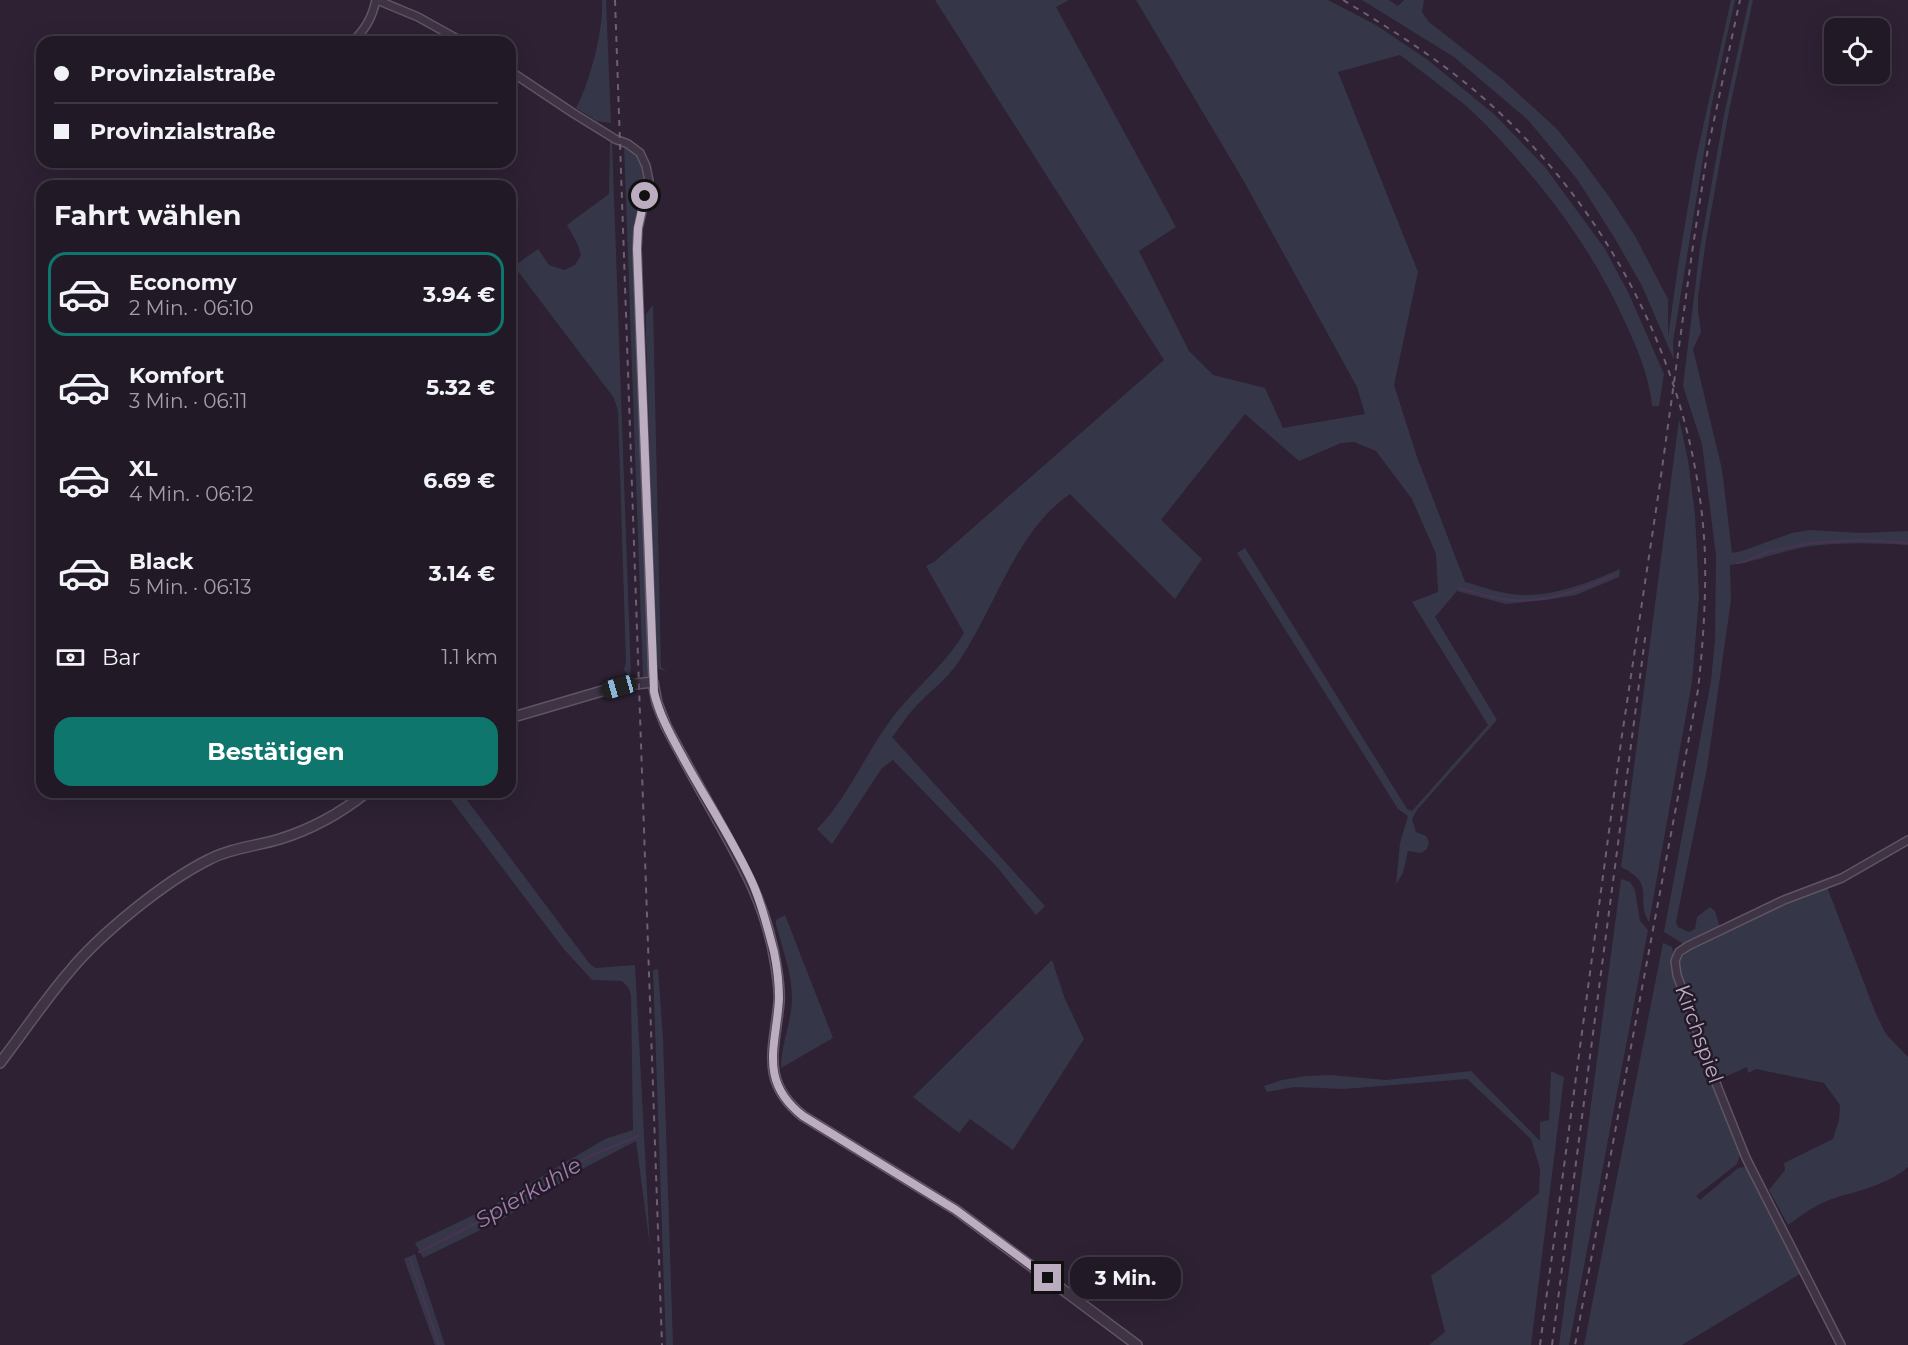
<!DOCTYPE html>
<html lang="de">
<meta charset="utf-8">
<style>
:root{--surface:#221926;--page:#2e2632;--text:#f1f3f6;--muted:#a2a0a7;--line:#3f3843;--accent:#0f766e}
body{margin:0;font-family:Montserrat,sans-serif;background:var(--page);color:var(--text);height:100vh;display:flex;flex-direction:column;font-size:22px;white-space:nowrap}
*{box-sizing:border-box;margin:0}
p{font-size:20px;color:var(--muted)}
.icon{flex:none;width:33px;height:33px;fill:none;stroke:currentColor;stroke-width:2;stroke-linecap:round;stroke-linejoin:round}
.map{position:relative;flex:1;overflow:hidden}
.panel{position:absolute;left:36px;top:180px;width:480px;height:618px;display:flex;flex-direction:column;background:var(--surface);border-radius:18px;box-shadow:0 6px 24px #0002,0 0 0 2px var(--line)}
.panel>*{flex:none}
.banner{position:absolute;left:36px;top:36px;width:480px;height:132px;border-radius:18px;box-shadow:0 6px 24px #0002,0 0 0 2px var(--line);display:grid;align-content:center;height:132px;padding:0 18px;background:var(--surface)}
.fabs{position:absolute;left:1824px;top:18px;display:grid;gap:12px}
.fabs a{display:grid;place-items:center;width:66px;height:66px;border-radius:12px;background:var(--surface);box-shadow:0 6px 24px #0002,0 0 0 2px var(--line);font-size:30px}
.end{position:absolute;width:27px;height:27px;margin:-14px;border:8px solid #bcadc1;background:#111;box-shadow:0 0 0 3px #111}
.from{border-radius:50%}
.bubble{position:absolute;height:42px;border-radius:18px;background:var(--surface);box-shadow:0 6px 24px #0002,0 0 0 2px var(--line);font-size:20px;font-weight:700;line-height:42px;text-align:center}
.car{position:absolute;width:18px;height:36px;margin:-18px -9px;border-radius:8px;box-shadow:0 0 4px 2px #0007;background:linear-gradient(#222 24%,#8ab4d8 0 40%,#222 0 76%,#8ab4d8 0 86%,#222 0)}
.banner b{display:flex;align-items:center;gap:21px;height:57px;font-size:22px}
.banner b+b{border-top:2px solid var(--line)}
.banner i{width:15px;height:15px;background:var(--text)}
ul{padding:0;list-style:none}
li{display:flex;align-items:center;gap:18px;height:84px;margin:0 12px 9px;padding:0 6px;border:3px solid transparent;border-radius:18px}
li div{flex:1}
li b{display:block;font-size:22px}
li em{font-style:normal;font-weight:700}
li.on{border-color:var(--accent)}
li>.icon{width:54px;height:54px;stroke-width:1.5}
h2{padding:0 18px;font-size:27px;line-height:72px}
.pay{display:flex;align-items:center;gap:15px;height:66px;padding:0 18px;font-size:22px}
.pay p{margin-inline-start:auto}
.cta{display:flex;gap:12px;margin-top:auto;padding:12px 18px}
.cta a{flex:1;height:69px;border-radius:18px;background:var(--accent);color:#fff;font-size:24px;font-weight:700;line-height:69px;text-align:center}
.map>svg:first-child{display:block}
.green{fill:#353748}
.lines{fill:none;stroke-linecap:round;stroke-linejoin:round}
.stream{stroke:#4a3254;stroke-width:2}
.minor-casing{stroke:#605465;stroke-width:10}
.tertiary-casing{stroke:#605465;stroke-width:12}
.minor{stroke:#3f3444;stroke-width:7}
.tertiary{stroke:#3f3444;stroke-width:9}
.rail{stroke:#6e5f74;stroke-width:2;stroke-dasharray:6 6;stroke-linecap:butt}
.route{stroke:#bcadc1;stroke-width:8}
.labels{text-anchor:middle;stroke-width:5;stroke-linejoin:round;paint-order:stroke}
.street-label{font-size:21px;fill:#bcadc1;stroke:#241928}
.water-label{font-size:22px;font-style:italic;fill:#9e80ac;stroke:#241928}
</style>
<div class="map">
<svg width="1908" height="1345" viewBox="0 0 1908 1345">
<rect width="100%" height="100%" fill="#2d2133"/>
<g class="green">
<path d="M602 0H606L611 123 597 121 576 108C590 83 604 28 602 0Z"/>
<path d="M935 0H1069L1056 7 1176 227 1139 251 1189 351 1213 375 1265 388 1283 428 1365 414 1357 387 1242 178 1136 0H1328L1376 25 1428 60 1495 115 1545 167 1605 249 1629 294 1664 374 1659 406H1652C1649 375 1637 348 1624 320 1596 258 1556 201 1510 151 1496 135 1481 119 1465 105 1444 88 1422 72 1400 55L1338 72 1418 272 1394 385 1417 457 1465 582C1480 586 1496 592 1511 594 1548 599 1586 584 1620 569L1619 577 1576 595 1546 600 1506 604 1457 591 1435 617 1497 720 1417 810 1412 819 1416 832 1426 836 1429 842 1427 849 1421 853 1408 851 1403 873 1396 884 1400 843 1408 816 1398 809 1237 553 1245 548 1407 809 1412 811 1488 725 1412 602 1438 592 1436 554 1412 499 1376 451 1354 442 1341 443 1299 461 1245 414 1161 520 1202 559 1175 599 1070 494C1015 532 996 607 959 661 946 680 936 686 921 701 910 711 902 725 892 737L1045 906 1036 915 997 867 893 760 882 768 832 844 817 829C846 800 863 759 887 725 910 692 943 668 964 633L926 566 934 562 1164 360Z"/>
<polygon points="1362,0 1389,0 1398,6 1404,0 1424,0 1422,12 1429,22 1502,79 1556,128 1579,156 1610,198 1635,236 1668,299 1668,337 1678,266 1696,159 1731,0 1735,0 1712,103 1673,342 1674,360 1642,286 1614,237 1577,179 1528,120 1454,57"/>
<path d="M1749 0H1753L1728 116 1706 240 1698 297V310L1701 332 1693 349 1722 469 1732 553 1742 551 1792 533 1810 530 1861 533 1908 531V545C1876 543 1843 542 1811 546 1783 550 1757 562 1730 565L1731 600 1707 768 1676 922 1678 927 1689 932 1695 929 1697 917 1710 907 1715 911 1720 927 1685 945 1664 932 1711 681 1715 640 1716 556 1702 444 1683 386 1700 248 1724 115Z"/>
<polygon points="610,140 612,140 631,678 624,670 626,662 618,411 614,398 514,266 538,249 549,265 564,270 575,265 581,255 578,245 567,225 609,194"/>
<path d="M624 144C656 165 642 187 636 216 634 228 635 242 635 254L650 671 647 677 643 678Z"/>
<polygon points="653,305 661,667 666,671 658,669 656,666 646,334 646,314"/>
<path d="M1679 419 1688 460 1695 514 1699 596 1692 682 1649 922C1634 899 1658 885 1621 867Z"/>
<polygon points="445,792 461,792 589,963 595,968 635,965 650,1247 636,1141 586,1167 503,1219 423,1258 415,1243 490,1207 605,1139 633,1130 631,995 628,987 622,981 592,980 563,948"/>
<polygon points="1621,879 1630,882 1635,890 1640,921 1648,930 1569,1345 1559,1345"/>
<path d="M1827 887 1876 1014 1886 1034 1908 1057V1167C1886 1186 1859 1190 1832 1199 1815 1205 1802 1215 1788 1225L1769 1190 1785 1170 1784 1163 1833 1139 1839 1120 1840 1105 1824 1083 1756 1069 1748 1073 1747 1067 1718 1080 1680 974V959L1690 950 1734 927Z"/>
<path d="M785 915 833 1038 781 1068C781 1043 792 1022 792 998 792 973 782 948 776 924V920Z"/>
<polygon points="1663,943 1672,947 1674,957 1671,966 1676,982 1741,1152 1737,1164 1696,1196 1700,1200 1738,1168 1745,1167 1751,1173 1800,1274 1682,1345 1584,1345"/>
<polygon points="1052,960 1065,999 1084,1039 1013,1150 970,1119 959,1133 913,1097"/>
<polygon points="658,969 663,1038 673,1345 666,1345 653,970"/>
<polygon points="1471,1071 1540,1141 1540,1122 1549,1120 1551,1071 1564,1077 1531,1345 1429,1345 1445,1332 1431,1276 1500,1225 1539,1193 1540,1169 1531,1139 1467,1079 1344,1089 1294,1087 1267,1092 1264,1086 1282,1080 1305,1076 1331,1075 1386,1080"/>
<polygon points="415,1254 445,1345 435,1345 404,1259"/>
</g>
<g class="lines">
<g class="stream">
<polyline points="1737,563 1744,562 1767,552 1811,543 1860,540 1908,543"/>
<path d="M1459 588C1475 592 1493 599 1510 600 1546 603 1582 590 1614 575"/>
<polyline points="419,1252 502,1210 588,1157 638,1136"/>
<polyline points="410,1259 439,1345"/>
</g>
<defs>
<g id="minor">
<polyline points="377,0 418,17 463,42"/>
<path d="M352 42C365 30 372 18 376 0"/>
<polyline points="510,71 573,113 615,139 628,144 640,153 646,166 649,181 638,229 637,249 653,682"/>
<polyline points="1841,1345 1746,1158 1718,1088 1677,975 1675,961 1679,952 1688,946 1784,900 1842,878 1908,840"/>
</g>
<g id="tertiary">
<path d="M510 718 619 686 653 682 657 703 666 726C681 754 696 782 712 810 741 862 767 905 776 966 778 978 780 990 779 1002 775 1048 759 1081 803 1116L956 1210 1137 1345"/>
<path d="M0 1063C23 1033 44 1001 69 972 100 934 165 881 210 859 231 848 257 846 280 839 312 829 341 813 367 792"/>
</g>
</defs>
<use href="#minor" class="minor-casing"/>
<use href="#tertiary" class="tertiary-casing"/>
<use href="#minor" class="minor"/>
<use href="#tertiary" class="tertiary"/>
<g class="rail">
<polyline points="615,0 662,1345"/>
<path d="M1343 0C1391 29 1438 59 1480 95 1612 209 1698 380 1705 555 1706 600 1703 645 1698 690L1575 1345"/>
<polyline points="1540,1345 1621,742 1659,490 1693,246 1708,148 1740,0"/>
<polyline points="1552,1345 1646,631"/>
</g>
</g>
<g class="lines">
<path class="route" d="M645 196 638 228 637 249 654 692C659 714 670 734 681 754 704 797 732 838 752 882 762 904 768 929 774 952 777 967 779 983 779 998 777 1044 757 1080 803 1116L956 1210 1048 1278"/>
</g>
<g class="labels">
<g class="street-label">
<text transform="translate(1699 1034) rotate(70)" y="7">Kirchspiel</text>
</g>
<g class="water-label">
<text transform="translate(528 1192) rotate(-30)" y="8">Spierkuhle</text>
</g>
</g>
</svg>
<div class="fabs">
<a><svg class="icon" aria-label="locate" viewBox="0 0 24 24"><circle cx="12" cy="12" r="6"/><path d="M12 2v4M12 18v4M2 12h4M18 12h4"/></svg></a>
</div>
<i class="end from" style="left:645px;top:196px"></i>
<i class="end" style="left:1048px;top:1278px"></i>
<div class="bubble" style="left:1070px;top:1257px;width:111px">3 Min.</div>
<i class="car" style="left:619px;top:687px;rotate:254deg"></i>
<div class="banner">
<b><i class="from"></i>Provinzialstraße</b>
<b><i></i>Provinzialstraße</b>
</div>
<section class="panel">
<h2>Fahrt wählen</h2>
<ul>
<li class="on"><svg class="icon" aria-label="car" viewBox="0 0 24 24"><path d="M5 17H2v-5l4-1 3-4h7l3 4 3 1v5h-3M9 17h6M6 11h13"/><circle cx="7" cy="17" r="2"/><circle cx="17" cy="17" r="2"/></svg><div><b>Economy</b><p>2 Min. · 06:10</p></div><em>3.94 €</em></li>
<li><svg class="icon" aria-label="car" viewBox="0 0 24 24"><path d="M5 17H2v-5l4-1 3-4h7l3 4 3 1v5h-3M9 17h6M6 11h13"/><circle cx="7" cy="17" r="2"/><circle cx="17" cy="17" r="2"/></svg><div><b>Komfort</b><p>3 Min. · 06:11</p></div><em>5.32 €</em></li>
<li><svg class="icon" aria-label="car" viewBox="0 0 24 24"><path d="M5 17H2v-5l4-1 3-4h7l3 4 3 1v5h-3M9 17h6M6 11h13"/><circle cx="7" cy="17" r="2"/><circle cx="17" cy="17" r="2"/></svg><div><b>XL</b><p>4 Min. · 06:12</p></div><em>6.69 €</em></li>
<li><svg class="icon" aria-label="car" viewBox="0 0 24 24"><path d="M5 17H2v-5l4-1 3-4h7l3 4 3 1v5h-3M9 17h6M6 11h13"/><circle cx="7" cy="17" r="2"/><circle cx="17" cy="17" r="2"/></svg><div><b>Black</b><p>5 Min. · 06:13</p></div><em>3.14 €</em></li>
</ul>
<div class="pay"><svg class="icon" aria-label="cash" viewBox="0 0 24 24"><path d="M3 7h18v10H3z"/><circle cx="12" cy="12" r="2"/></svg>Bar<p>1.1 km</p></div>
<div class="cta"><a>Bestätigen</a></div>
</section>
</div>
